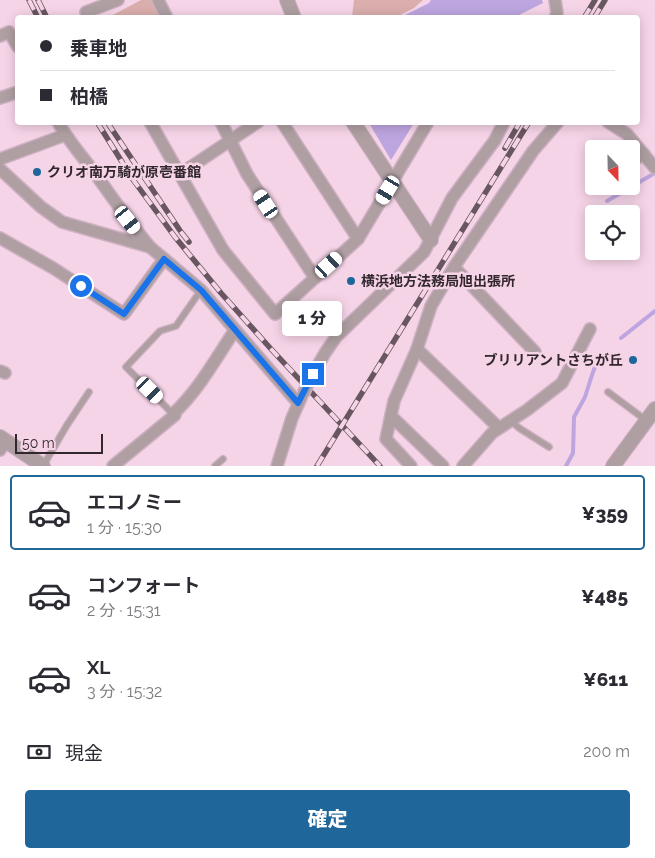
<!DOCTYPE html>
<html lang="ja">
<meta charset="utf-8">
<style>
:root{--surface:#fff;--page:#f2f2f3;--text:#2b2b33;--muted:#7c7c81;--line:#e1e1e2;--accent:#1f669a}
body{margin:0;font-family:Raleway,"Noto Sans JP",sans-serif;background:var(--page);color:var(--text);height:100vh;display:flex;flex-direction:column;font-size:19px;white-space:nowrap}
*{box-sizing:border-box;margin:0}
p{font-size:16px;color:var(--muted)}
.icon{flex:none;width:28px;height:28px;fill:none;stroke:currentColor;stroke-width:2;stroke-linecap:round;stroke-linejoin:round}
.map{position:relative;height:466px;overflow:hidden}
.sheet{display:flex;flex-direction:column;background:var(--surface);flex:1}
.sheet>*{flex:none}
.hud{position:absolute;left:15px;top:15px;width:625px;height:110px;border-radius:5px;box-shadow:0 2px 12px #0003;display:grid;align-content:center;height:110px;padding:0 25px;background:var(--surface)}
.needle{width:32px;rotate:158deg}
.fabs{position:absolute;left:585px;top:140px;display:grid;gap:10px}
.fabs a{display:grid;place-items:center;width:55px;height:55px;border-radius:5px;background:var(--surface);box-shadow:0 2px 12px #0003;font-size:25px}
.scale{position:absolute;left:15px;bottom:12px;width:88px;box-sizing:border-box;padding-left:5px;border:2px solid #33272e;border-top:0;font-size:14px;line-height:18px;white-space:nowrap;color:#33272e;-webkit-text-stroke:4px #f5d4e7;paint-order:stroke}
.end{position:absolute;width:22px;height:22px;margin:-11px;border:6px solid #1a73e8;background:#fff;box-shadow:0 0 0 2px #fff}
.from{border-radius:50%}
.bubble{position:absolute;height:35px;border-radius:5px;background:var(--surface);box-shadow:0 2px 12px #0003;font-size:16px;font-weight:800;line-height:35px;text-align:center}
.car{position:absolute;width:15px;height:30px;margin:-15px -8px;border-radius:6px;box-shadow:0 0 4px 1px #0007;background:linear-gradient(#fff 24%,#345 0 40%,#fff 0 76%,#345 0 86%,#fff 0)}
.hud b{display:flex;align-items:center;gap:18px;height:48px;font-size:19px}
.hud b+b{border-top:1px solid var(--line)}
.hud i{width:12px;height:12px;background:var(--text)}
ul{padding:9px 0 0;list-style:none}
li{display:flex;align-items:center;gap:15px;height:75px;margin:0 10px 8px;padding:0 15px;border:2px solid transparent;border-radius:5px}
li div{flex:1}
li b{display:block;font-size:19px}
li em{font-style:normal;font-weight:800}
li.selected{border-color:var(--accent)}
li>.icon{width:45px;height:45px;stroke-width:1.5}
.pay{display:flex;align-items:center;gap:12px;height:55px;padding:0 25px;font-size:19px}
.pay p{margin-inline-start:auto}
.primary-button{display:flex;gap:10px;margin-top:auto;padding:10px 25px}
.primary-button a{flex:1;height:58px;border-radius:5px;background:var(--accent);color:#fff;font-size:20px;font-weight:800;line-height:58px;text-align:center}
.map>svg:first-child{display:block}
.green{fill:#daaeac}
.water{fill:#bda5df}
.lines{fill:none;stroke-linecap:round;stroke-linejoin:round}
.stream{stroke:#bda5df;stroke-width:4}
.service-casing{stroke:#ceb1c2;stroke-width:8}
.minor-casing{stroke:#ceb1c2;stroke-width:14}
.tertiary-casing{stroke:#ceb1c2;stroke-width:16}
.service{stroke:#af9fa3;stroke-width:5.5}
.minor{stroke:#af9fa3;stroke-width:11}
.tertiary{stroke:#af9fa3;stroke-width:14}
.rail-casing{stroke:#685660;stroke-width:5.5}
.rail{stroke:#f5d4e7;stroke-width:4;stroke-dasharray:11;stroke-linecap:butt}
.minor-bridge-casing{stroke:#ceb1c2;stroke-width:14;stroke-linecap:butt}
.minor-bridge{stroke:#af9fa3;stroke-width:11}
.route{stroke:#1a73e8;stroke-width:6}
.poi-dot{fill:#1f669a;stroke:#f5d4e7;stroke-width:2}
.labels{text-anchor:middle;stroke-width:5;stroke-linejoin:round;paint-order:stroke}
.poi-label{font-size:14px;font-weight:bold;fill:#33272e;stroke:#f5d4e7;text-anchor:start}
</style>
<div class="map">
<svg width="655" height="466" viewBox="0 0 655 466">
<rect width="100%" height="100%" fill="#f5d4e7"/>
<g class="green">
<polygon points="141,0 156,0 165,18 107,18"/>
<polygon points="354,0 423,0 414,8 396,17 352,17"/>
</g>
<g class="water">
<polygon points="431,0 542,0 543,3 515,17 401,17 429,3"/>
<polygon points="369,123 414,123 391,160"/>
</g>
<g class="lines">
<g class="stream">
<polyline points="607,201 655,173"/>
<polyline points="621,338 655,311"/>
<polyline points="566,466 573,453 574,417 585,397 593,372 599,357"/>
</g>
<defs>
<g id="service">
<polyline points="608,392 647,421"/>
<polyline points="173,414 126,367 160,331 176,326 201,290"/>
<polyline points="510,420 519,428 549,447"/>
<polyline points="43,466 67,425 89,392"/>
<polyline points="215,466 223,459"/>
</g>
<g id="minor">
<polyline points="158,0 167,18"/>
<polyline points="555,0 557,13 555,18"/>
<polyline points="90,18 86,12 118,0"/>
<polyline points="0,36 9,32 18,47"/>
<polyline points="0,98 18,92"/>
<path d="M58 122C68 140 80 154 92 169 111 196 129 222 150 247"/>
<polyline points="150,122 223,250 275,314 358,239 428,122"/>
<polyline points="221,122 247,174 315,278"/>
<polyline points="282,122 358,239"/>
<polyline points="608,122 627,134 655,168"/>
<polyline points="0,159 65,135"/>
<polyline points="631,161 644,154"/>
<polyline points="0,169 41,207 62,222 150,247 201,290 298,403"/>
<polyline points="180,174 258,122"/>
<polyline points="0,238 53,268 124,314 164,259"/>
<polyline points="454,267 535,352"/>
<polyline points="417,349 499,428"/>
<polyline points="0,371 5,373"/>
<polyline points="313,374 325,353 336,337 424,252 452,198 495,140 504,122"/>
<polyline points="391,416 443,466"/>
<polyline points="0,450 5,441"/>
<path d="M113 466 175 415 173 414C199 390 216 358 235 330"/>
<polyline points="277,466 292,418 301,398"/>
<polyline points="411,466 386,439 394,401 417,349 431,306 454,267 533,151 558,122"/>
<polyline points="463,466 492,433 527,410 562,383 590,329"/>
</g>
<g id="tertiary">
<polyline points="287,0 294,18"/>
<polyline points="353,122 431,240"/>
<polyline points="0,437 43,466"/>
<polyline points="613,466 655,409"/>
</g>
</defs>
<use href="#service" class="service-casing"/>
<use href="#minor" class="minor-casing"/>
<use href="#tertiary" class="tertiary-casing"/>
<use href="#service" class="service"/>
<use href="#minor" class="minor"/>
<use href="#tertiary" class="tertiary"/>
<defs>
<g id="rail">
<polyline points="29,0 38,18"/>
<polyline points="38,0 47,18"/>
<polyline points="584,18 595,0"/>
<polyline points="594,18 605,0"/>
<polyline points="97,122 134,181 175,237 221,293 271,349 380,466"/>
<polyline points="107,122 181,232 189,242"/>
<polyline points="505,148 520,122"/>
<polyline points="317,466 529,122"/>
</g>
</defs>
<use href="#rail" class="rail-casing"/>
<use href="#rail" class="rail"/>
<defs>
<polyline id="minor-bridge" points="303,394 313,374"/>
</defs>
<use href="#minor-bridge" class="minor-bridge-casing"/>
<use href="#minor-bridge" class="minor-bridge"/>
</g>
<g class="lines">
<polyline class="route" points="81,286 124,314 164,259 201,290 298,403 313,374"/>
</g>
<g class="poi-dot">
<circle cx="37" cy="172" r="5"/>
<circle cx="351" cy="281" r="5"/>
<circle cx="633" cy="360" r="5"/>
</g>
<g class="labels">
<g class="poi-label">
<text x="47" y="177">クリオ南万騎が原壱番館</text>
<text x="361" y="286">横浜地方法務局旭出張所</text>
<text x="623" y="365" text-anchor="end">ブリリアントさちが丘</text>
</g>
</g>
</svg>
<div class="fabs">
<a><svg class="needle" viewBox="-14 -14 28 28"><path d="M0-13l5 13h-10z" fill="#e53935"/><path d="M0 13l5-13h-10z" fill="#7c7c81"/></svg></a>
<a><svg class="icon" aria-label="locate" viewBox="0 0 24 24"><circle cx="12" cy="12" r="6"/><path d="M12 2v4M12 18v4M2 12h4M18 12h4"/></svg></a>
</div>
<div class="scale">50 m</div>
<i class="end from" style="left:81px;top:286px"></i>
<i class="end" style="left:313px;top:374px"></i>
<div class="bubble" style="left:282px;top:301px;width:60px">1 分</div>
<i class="car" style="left:388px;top:190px;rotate:211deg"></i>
<i class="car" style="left:266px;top:204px;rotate:327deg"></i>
<i class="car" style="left:128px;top:220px;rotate:141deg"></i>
<i class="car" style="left:329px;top:265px;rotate:48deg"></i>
<i class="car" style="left:150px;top:390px;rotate:135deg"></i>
<div class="hud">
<b><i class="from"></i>乗車地</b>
<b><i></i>柏橋</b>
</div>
</div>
<section class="sheet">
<ul>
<li class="selected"><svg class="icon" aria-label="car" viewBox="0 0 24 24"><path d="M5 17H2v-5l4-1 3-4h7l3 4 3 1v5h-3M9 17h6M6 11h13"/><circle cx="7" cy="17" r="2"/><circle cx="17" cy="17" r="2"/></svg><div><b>エコノミー</b><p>1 分 · 15:30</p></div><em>¥359</em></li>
<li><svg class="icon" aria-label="car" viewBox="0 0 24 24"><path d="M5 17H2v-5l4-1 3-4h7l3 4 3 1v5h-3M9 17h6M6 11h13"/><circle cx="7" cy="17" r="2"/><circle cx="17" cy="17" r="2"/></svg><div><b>コンフォート</b><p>2 分 · 15:31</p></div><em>¥485</em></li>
<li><svg class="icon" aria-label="car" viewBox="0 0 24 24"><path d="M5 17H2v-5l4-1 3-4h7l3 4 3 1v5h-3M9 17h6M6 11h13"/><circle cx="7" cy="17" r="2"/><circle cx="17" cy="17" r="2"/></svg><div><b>XL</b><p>3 分 · 15:32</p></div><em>¥611</em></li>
</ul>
<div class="pay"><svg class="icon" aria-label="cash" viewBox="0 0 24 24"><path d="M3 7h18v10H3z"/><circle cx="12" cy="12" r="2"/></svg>現金<p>200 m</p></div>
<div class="primary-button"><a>確定</a></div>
</section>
